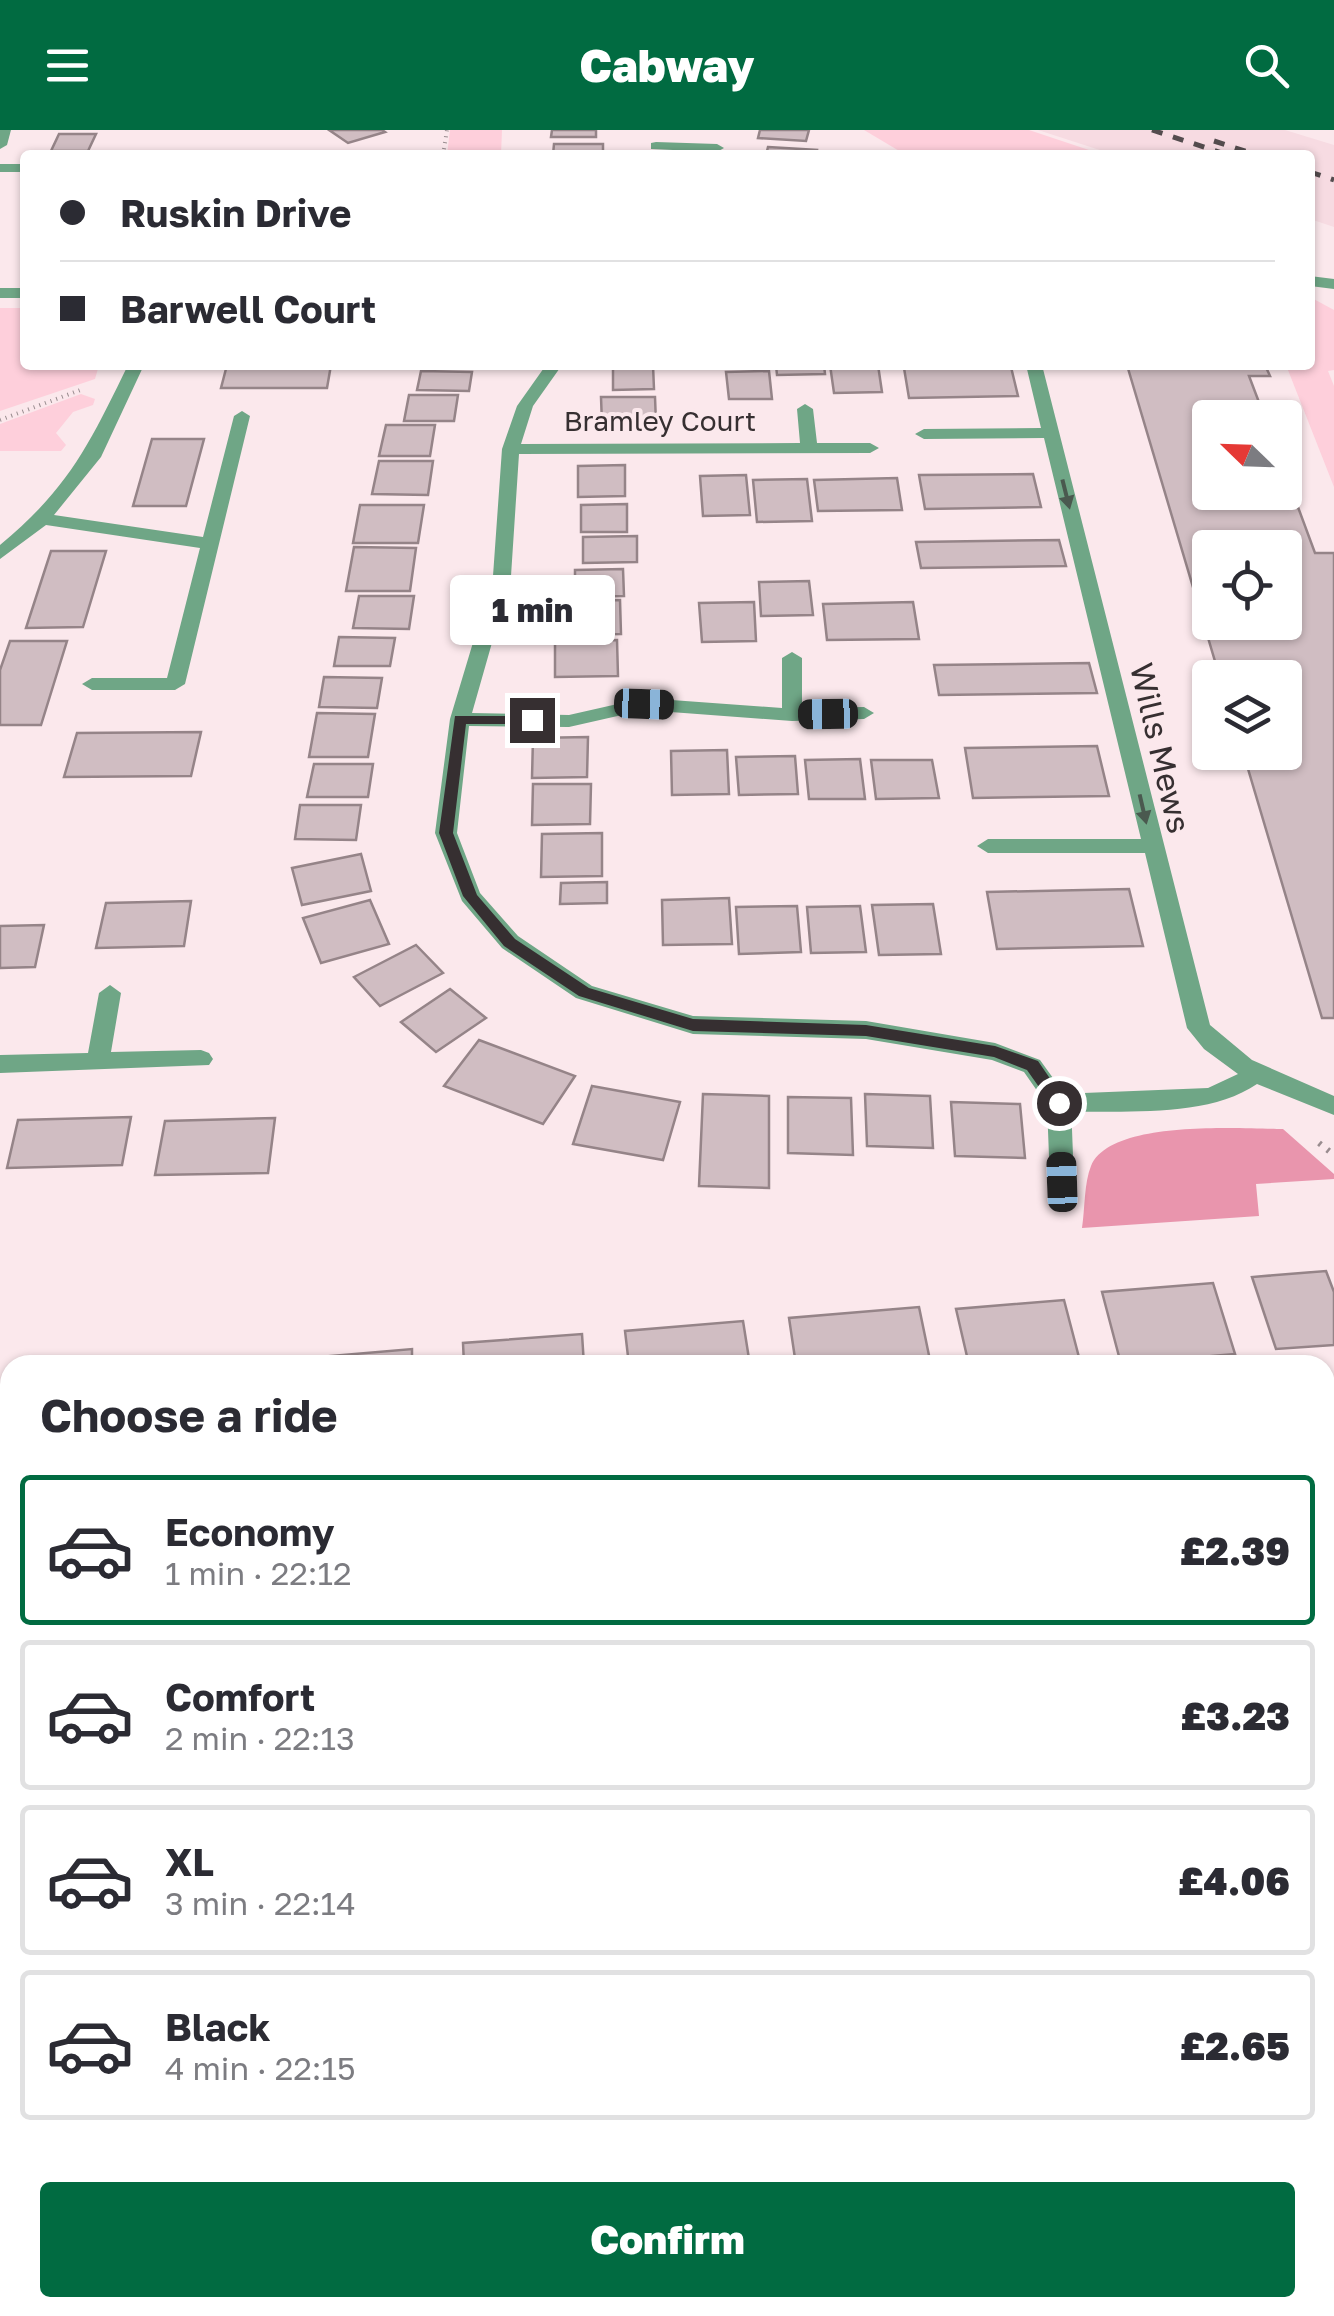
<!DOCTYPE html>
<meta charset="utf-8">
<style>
:root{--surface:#fff;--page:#f7f7f7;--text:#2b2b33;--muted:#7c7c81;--line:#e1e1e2;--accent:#016b41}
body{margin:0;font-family:"Golos Text",sans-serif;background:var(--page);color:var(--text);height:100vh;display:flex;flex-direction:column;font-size:38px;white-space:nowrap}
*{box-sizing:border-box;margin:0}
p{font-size:32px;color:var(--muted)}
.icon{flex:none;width:55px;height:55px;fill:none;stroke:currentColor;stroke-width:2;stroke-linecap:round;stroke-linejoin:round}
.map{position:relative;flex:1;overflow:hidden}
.details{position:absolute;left:0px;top:1225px;width:1335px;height:962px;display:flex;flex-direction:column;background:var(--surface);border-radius:30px 30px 0 0;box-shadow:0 2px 8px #0004}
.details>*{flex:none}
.banner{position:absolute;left:20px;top:20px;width:1295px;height:220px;border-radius:10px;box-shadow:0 2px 8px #0004;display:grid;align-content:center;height:220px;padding:0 40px;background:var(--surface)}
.needle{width:65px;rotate:293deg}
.tools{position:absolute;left:1192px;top:270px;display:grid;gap:20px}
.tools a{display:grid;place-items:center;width:110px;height:110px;border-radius:10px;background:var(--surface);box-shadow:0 2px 8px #0004;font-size:50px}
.end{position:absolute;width:45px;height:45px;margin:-22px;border:12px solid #362f31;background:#fff;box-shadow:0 0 0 5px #fff}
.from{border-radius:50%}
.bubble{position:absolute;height:70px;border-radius:10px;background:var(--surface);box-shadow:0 2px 8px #0004;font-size:32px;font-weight:800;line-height:70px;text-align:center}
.car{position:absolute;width:30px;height:60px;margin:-30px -15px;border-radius:12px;box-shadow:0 0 8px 2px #0007;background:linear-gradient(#222 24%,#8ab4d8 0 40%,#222 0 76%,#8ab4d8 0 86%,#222 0)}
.banner b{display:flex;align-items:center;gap:35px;height:95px;font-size:38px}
.banner b+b{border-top:2px solid var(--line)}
.banner i{width:25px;height:25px;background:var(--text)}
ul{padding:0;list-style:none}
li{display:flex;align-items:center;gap:30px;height:150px;margin:0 20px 15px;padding:0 20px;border:5px solid var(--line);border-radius:10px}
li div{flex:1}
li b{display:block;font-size:38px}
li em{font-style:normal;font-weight:800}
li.on{border-color:var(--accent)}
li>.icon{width:90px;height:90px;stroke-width:1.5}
h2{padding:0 40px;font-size:45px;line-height:120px}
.primary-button{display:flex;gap:20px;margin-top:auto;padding:20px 40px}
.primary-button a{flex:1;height:115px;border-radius:10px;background:var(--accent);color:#fff;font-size:40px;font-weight:800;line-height:115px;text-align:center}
header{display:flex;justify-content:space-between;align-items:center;height:130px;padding:0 40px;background:var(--accent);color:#fff;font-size:45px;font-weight:800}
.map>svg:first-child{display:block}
.built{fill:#f7dbe2}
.green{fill:#fecfdb}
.forest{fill:#e995ad}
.building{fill:#d0bdc2;stroke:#958488;stroke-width:2.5;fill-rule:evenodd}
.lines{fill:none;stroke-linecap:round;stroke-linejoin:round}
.path-far1{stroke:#998c8f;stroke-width:4;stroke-dasharray:1 5;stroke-linecap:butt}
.path{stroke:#998c8f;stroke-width:6;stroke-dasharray:2.5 8;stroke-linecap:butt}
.lane{fill:#6fa686;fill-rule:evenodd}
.street{fill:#6fa686;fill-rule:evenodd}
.rail{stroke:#544c4e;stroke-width:5;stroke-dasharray:11 11;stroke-linecap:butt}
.oneway{fill:#4a594f}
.route{fill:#362f31}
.labels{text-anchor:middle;stroke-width:8;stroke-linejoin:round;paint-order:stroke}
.far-street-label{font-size:28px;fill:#362f31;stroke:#fbe8ec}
.street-label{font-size:32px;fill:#362f31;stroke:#fbe8ec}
</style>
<header><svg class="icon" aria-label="menu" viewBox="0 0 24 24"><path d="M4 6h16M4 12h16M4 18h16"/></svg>Cabway<svg class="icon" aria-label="search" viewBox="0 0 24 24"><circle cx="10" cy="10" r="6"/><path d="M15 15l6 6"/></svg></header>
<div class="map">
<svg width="1334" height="2186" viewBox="0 0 1334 2186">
<rect width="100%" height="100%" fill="#fbe8ec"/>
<polygon class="built" points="1038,0 1285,0 1334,15 1334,97 1310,89 1310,25 1115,25"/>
<g class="green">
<polygon points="450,0 502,0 501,25 447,25"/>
<polygon points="864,0 1029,0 1104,25 906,25"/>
<polygon points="1310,167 1334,180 1334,240 1328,241 1334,256 1334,357 1286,235 1310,235"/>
<polygon points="0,178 25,178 25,235 99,235 95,249 0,281"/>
<polygon points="81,264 95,269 93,275 73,282 56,303 66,315 61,321 0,321 0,294"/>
</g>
<path class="forest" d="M1283 999 1334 1044V1049L1256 1054 1259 1086 1082 1098C1085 1079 1084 1053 1091 1036 1111 989 1240 999 1283 999Z"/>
<g class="building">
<polygon points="329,0 382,0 385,2 348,13"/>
<polygon points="552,0 596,0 596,7 551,7"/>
<polygon points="760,0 809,0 806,11 758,8"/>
<polygon points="59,4 96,4 88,21 51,21"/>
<polygon points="554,14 603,14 603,25 553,25"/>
<polygon points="768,17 817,20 816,25 766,25"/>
<polygon points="227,235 331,235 327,258 221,258"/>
<polygon points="613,235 653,235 654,259 613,260"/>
<polygon points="776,235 824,235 825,244 777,245"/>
<polygon points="830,235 878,235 882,262 834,263"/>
<path d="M1127 235H1265L1270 246H1249L1265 288H1210V362H1285V342L1315 423H1334V888H1322L1243 622H1285V548H1220ZM1210 418H1285V492H1210Z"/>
<polygon points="1011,237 1018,266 909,268 904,238"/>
<polygon points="421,241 472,242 469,261 417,260"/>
<polygon points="769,241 772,269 729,269 726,242"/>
<polygon points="409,265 458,265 454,291 404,291"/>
<polygon points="601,267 655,267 656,293 602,294"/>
<polygon points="386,295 435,295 430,326 379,326"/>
<polygon points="152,309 204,309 186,376 133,376"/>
<polygon points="379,331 433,331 428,365 372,364"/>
<polygon points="625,335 625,366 578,367 578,336"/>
<polygon points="1033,344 1041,377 925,379 919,345"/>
<polygon points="746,345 750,385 703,386 700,346"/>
<polygon points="897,348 902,380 818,381 814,350"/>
<polygon points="807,349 812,391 757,392 753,350"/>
<polygon points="627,374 627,402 581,402 581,375"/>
<polygon points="360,375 424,375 418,413 353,413"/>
<polygon points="637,406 637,432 583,433 583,407"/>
<polygon points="1059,410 1066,436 921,438 916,412"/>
<polygon points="354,417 416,418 410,461 346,461"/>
<polygon points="51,421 106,421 83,497 26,498"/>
<polygon points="623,439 624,466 575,467 575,440"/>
<polygon points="809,451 813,485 761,486 759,452"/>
<polygon points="359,466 414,466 409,499 353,498"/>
<polygon points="620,470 621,504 558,505 559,471"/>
<polygon points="754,472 756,511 702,512 699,473"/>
<polygon points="913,472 919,509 827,510 823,474"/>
<polygon points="339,507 395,508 390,536 334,536"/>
<polygon points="617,510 618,546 555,547 555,511"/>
<polygon points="10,511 67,511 41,595 0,595 0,540"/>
<polygon points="1089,533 1097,563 939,565 934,535"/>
<polygon points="324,547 382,548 377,578 319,577"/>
<polygon points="317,583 375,584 368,627 309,627"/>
<polygon points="201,602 191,646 64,647 77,603"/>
<polygon points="588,607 587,647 532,648 533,608"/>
<polygon points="1097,616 1109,666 973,668 965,618"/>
<polygon points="727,620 729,664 672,665 671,621"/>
<polygon points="795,626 798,664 739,665 736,627"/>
<polygon points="860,629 865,669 809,669 805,630"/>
<polygon points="871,630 932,630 939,668 876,669"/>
<polygon points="314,634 373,634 368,667 307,667"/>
<polygon points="533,654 591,654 590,694 532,695"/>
<polygon points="300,675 361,675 356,710 295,709"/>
<polygon points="602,703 602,746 541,747 542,704"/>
<polygon points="361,724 371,761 302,775 292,738"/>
<polygon points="607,752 607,773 560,774 561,753"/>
<polygon points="1129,759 1143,816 997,819 987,762"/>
<polygon points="729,768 732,814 663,815 662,770"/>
<polygon points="370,770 389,814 321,833 303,788"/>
<polygon points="191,771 184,816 96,818 106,773"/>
<polygon points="933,774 941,824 879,825 872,775"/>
<polygon points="797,776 801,822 739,824 736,777"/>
<polygon points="860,776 866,822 811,823 807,777"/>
<polygon points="44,795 35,837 0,838 0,796"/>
<polygon points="416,815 443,843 380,876 354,847"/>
<polygon points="450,859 486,888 436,922 401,892"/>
<polygon points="479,910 575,946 543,994 444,956"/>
<polygon points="592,956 680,972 663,1030 573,1014"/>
<polygon points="703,964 769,966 769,1058 699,1056"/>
<polygon points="865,964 930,966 933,1018 867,1016"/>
<polygon points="788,967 851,968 853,1025 788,1023"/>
<polygon points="951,972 1020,974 1025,1028 955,1026"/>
<polygon points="131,987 122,1035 7,1038 18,990"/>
<polygon points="275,988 268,1043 155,1045 165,991"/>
<polygon points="1326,1141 1334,1162 1334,1215 1276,1219 1252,1147"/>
<polygon points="1213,1153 1235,1224 1121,1234 1102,1162"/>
<polygon points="1064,1170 1081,1235 969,1235 956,1179"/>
<polygon points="919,1177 931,1235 796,1235 789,1188"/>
<polygon points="743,1191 750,1235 629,1235 625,1201"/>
<polygon points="582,1204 584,1235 464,1235 463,1213"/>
<polygon points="412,1219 412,1235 297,1235 297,1229"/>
<polygon points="10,1257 10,1321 0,1322 0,1258"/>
<polygon points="1325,1411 1334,1418 1334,1510 1325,1502"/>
<polygon points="10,1508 10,1597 0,1598 0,1509"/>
<polygon points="1334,1600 1334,1758 1325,1754 1325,1628"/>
<polygon points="10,1799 10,1895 0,1896 0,1800"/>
<polygon points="7,2162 10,2162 10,2178 173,2178 172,2186 4,2186"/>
<polygon points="227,2178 394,2178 394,2186 226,2186"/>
<rect x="464" y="2178" width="168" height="8"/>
<polygon points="674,2178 835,2178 836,2186 675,2186"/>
</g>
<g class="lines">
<g class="path-far1">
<polyline points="443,25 447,0"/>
<polyline points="0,290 83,259"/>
</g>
<polyline class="path" points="1319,1013 1334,1025"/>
<g class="lane">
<polygon points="1310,146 1334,149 1334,159 1310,156"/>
<path d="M1026 235H1042L1210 895 1252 930 1334 966V985L1257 954C1206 989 1121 980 1059 982L1051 979 1047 973 1051 967 1059 964 1208 958 1238 944 1204 919 1187 898 1145 723H988L977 716 988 709H1141L1044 308 924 309 915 304 924 299 1041 298Z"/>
</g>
<g class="street">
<polygon points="0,0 11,0 7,15 0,19"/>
<polygon points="656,12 717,14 724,18 717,22 651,19 651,13"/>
<rect x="0" y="34" width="25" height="8"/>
<rect x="0" y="158" width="25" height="10"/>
<path d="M128 235H144L101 327 54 385 203 407 234 286 242 281 250 286 185 554 175 560H92L82 554 92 548H167L200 418 46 395 0 429V415C69 358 90 313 128 235Z"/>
<polygon points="546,235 562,235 533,276 521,314 800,313 797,279 805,274 813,279 817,313 870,313 879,318 870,323 519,324 511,446 472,583 569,585 644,568 782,578 782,528 792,522 802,528 802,578 864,577 874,583 864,589 792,591 644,580 569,597 469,596 457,703 480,763 518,806 592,856 693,886 866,891 995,913 1040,930 1071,973 1074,1052 1071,1059 1053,1059 1050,1052 1047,975 1024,942 992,930 866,909 693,904 576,868 502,818 462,771 435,703 450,589 493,446 502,319 517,276"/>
<polygon points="110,855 121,863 111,922 201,920 209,923 213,929 209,935 0,943 0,925 88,923 99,863"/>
<rect x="1325" y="1298" width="9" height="24"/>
<polygon points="10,1411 10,1437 0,1438 0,1412"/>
<polygon points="1334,1871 1334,1903 1325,1905 1325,1873"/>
<polygon points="10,2030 10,2064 0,2065 0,2031"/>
</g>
<g class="rail">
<polyline points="1152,0 1228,25"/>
<polyline points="1214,11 1257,25"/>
<polyline points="1310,42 1334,50"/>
</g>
</g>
<defs><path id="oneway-solid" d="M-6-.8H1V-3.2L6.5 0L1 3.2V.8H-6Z" transform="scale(2.5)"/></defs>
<g class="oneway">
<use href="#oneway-solid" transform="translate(1066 364) rotate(76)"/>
<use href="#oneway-solid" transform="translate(1143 679) rotate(77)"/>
</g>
<polygon class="route" points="455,586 532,586 539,590 532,594 466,594 453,703 477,765 515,809 589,858 693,889 866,895 995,916 1038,931 1064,969 1064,977 1053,977 1027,940 994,927 866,906 693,901 579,866 504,816 463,766 439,703"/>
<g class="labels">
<g class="far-street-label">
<text x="660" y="301">Bramley Court</text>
</g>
<g class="street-label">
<text transform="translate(1160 618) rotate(77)" y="11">Wills Mews</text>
</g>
</g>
</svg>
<div class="tools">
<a><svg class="needle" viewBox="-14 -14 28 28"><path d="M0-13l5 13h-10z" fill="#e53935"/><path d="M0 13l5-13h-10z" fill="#7c7c81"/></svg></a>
<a><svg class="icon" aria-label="locate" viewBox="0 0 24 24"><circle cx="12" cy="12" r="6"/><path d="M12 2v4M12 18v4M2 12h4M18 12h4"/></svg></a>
<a><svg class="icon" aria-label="layers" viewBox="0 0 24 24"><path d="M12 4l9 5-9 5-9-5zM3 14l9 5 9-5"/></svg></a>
</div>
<i class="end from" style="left:1059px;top:973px"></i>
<i class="end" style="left:532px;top:590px"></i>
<div class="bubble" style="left:450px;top:445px;width:165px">1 min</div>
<i class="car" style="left:644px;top:574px;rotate:92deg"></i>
<i class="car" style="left:828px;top:584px;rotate:269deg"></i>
<i class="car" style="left:1062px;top:1052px;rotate:358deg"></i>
<div class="banner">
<b><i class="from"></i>Ruskin Drive</b>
<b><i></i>Barwell Court</b>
</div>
<section class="details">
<h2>Choose a ride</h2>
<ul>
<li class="on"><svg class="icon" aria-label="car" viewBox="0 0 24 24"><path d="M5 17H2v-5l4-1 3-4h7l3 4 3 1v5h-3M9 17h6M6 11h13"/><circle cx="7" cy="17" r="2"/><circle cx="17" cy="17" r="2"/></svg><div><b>Economy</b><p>1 min · 22:12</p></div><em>£2.39</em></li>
<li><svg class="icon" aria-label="car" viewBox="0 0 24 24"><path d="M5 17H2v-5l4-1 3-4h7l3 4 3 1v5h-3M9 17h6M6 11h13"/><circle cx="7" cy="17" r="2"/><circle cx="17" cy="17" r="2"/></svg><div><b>Comfort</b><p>2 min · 22:13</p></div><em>£3.23</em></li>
<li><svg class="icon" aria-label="car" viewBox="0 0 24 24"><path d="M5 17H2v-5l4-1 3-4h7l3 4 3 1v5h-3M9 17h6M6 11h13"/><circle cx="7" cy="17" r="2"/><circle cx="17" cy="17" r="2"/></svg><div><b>XL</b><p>3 min · 22:14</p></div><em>£4.06</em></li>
<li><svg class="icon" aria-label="car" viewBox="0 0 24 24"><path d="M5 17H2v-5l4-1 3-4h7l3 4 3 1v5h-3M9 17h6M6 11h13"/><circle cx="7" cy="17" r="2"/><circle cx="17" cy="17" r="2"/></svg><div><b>Black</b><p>4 min · 22:15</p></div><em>£2.65</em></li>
</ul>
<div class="primary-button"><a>Confirm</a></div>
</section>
</div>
